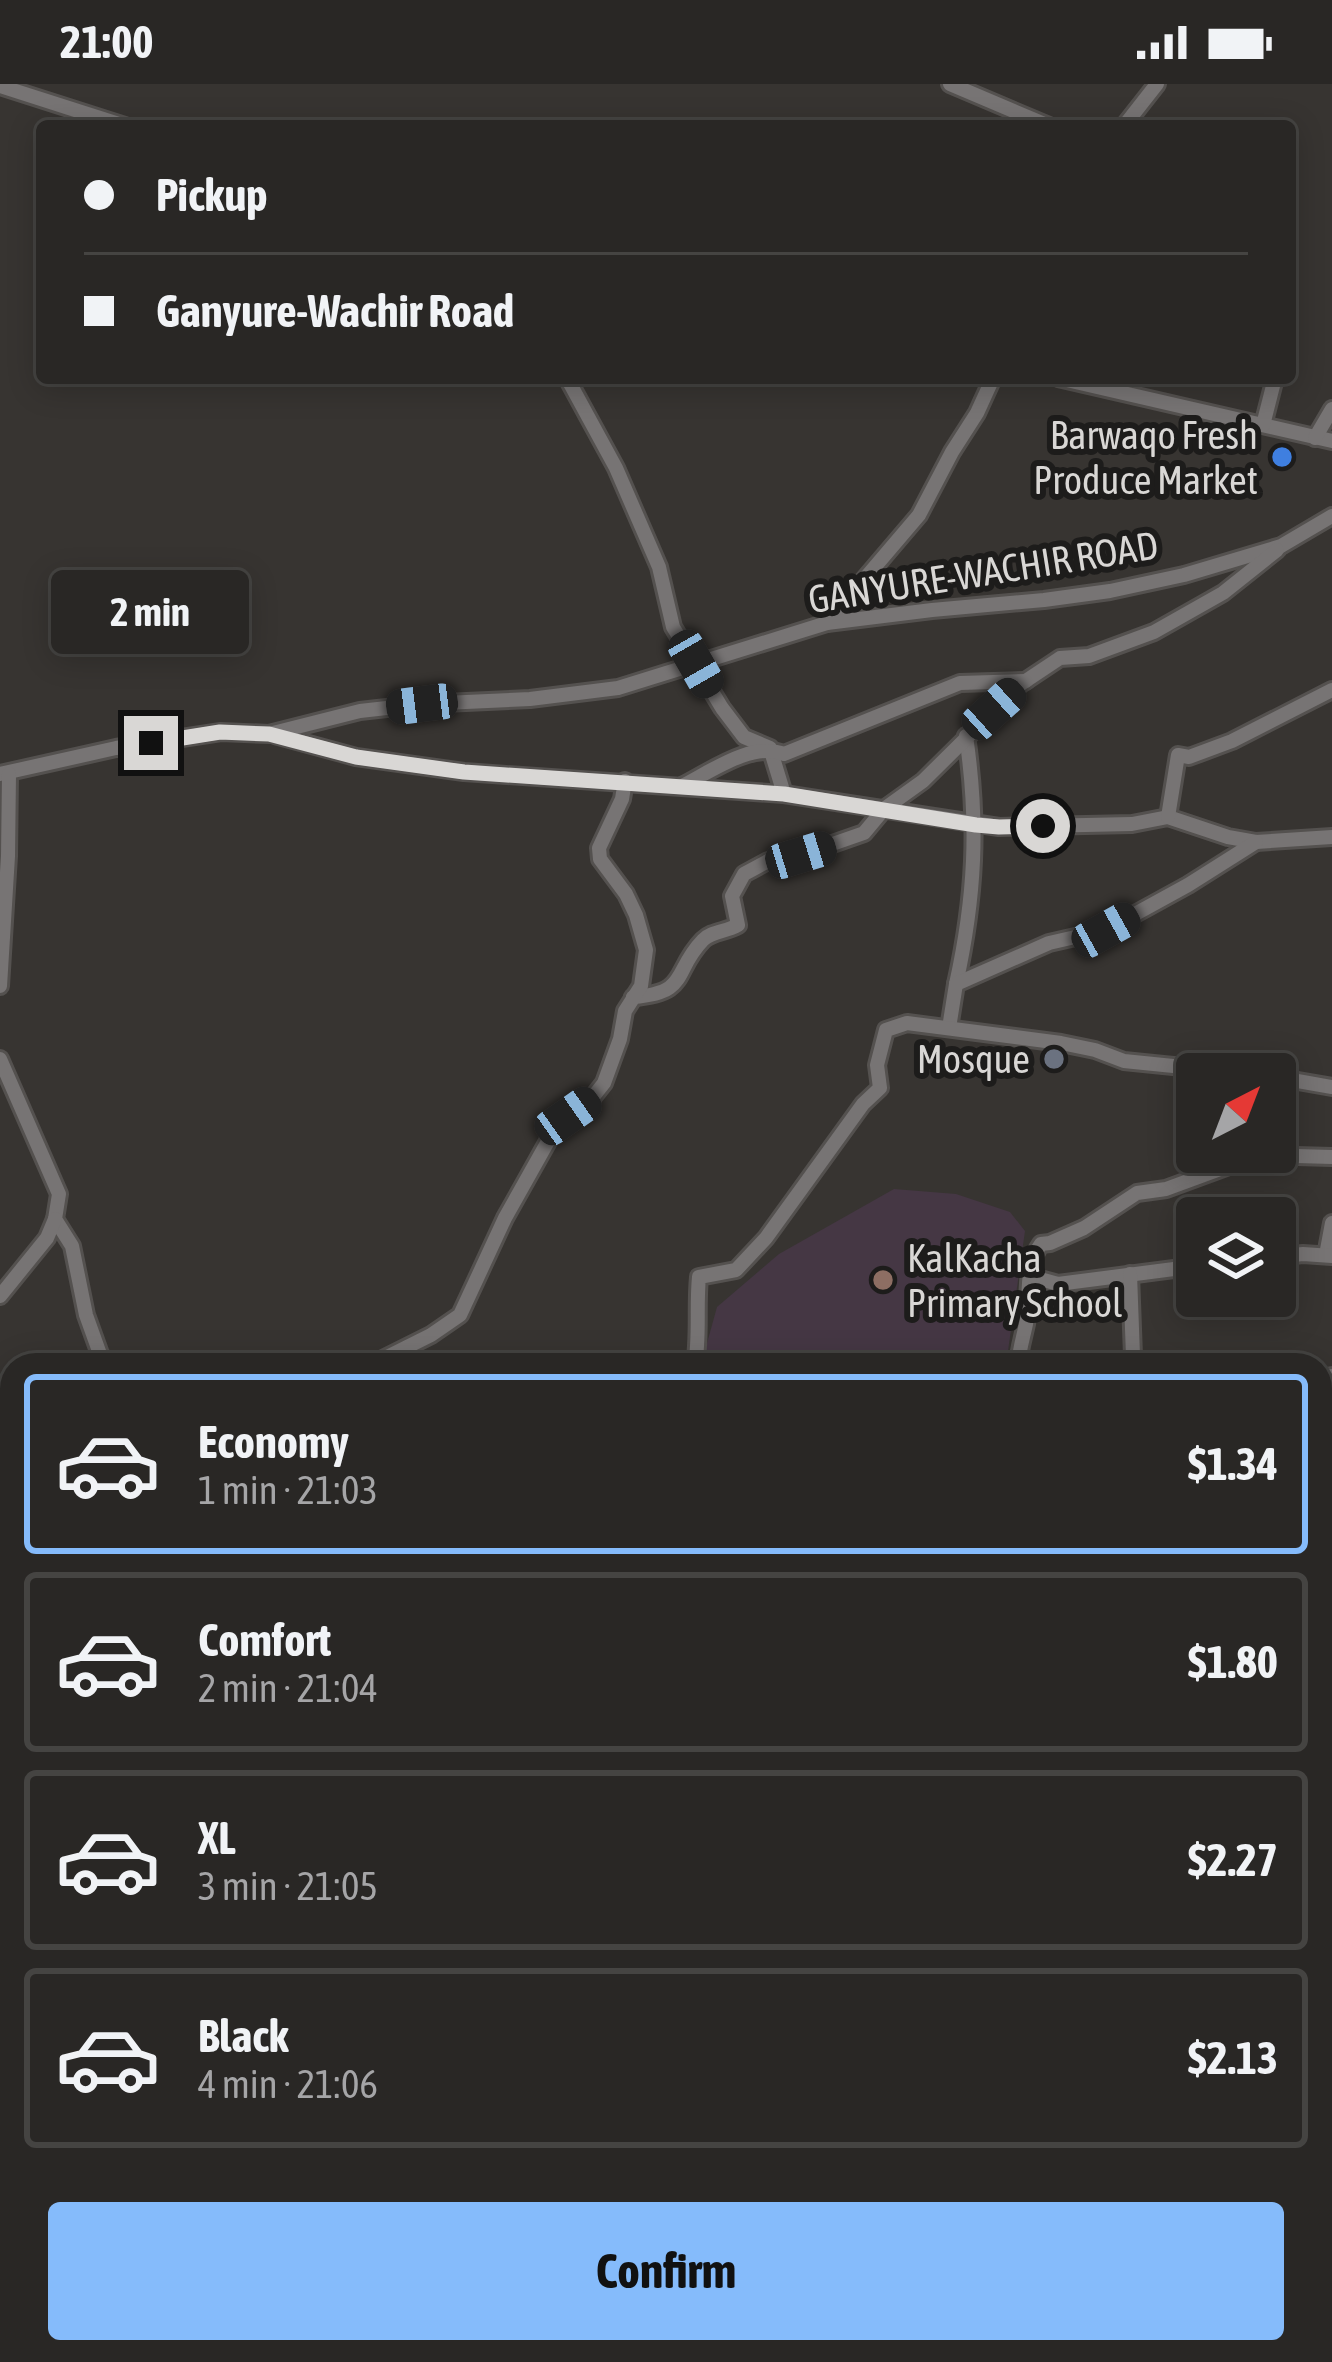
<!DOCTYPE html>
<meta charset="utf-8">
<style>
:root{--surface:#292725;--page:#353332;--text:#f1f3f6;--muted:#a5a5a7;--line:#454442;--accent:#85bbfb}
body{margin:0;font-family:"Asap Condensed",sans-serif;background:var(--page);color:var(--text);height:100vh;display:flex;flex-direction:column;font-size:45px;white-space:nowrap}
*{box-sizing:border-box;margin:0}
p{font-size:39px;color:var(--muted)}
.icon{flex:none;width:66px;height:66px;fill:none;stroke:currentColor;stroke-width:2;stroke-linecap:round;stroke-linejoin:round}
.map{position:relative;flex:1;overflow:hidden}
.drawer{position:absolute;left:0px;top:1269px;width:1332px;height:1011px;display:flex;flex-direction:column;background:var(--surface);border-radius:36px 36px 0 0;box-shadow:0 6px 30px #0003,0 0 0 3px var(--line)}
.drawer>*{flex:none}
.banner{position:absolute;left:36px;top:36px;width:1260px;height:264px;border-radius:12px;box-shadow:0 6px 30px #0003,0 0 0 3px var(--line);display:grid;align-content:center;height:264px;padding:0 48px;background:var(--surface)}
.needle{width:78px;rotate:42deg}
.tools{position:absolute;left:1176px;top:969px;display:grid;gap:24px}
.tools a{display:grid;place-items:center;width:120px;height:120px;border-radius:12px;background:var(--surface);box-shadow:0 6px 30px #0003,0 0 0 3px var(--line);font-size:60px}
.end{position:absolute;width:54px;height:54px;margin:-27px;border:15px solid #d9d7d5;background:#111;box-shadow:0 0 0 6px #111}
.from{border-radius:50%}
.bubble{position:absolute;height:84px;border-radius:12px;background:var(--surface);box-shadow:0 6px 30px #0003,0 0 0 3px var(--line);font-size:39px;font-weight:700;line-height:84px;text-align:center}
.car{position:absolute;width:36px;height:72px;margin:-36px -18px;border-radius:15px;box-shadow:0 0 9px 3px #0007;background:linear-gradient(#222 24%,#8ab4d8 0 40%,#222 0 76%,#8ab4d8 0 86%,#222 0)}
.banner b{display:flex;align-items:center;gap:42px;height:114px;font-size:45px}
.banner b+b{border-top:3px solid var(--line)}
.banner i{width:30px;height:30px;background:var(--text)}
ul{padding:21px 0 0;list-style:none}
li{display:flex;align-items:center;gap:36px;height:180px;margin:0 24px 18px;padding:0 24px;border:6px solid var(--line);border-radius:12px}
li div{flex:1}
li b{display:block;font-size:45px}
li em{font-style:normal;font-weight:700}
li.selected{border-color:var(--accent)}
li>.icon{width:108px;height:108px;stroke-width:1.5}
.primary-button{display:flex;gap:24px;margin-top:auto;padding:24px 48px}
.primary-button a{flex:1;height:138px;border-radius:12px;background:var(--accent);color:#111;font-size:48px;font-weight:700;line-height:138px;text-align:center}
.status{display:flex;justify-content:space-between;align-items:center;height:84px;padding:0 60px;background:var(--surface);direction:ltr}
.status svg{height:33px;fill:currentColor}
.map>svg:first-child{display:block}
.education{fill:#453744}
.lines{fill:none;stroke-linecap:round;stroke-linejoin:round}
.minor-casing{stroke:#54514f;stroke-width:20}
.minor{stroke:#777474;stroke-width:14}
.route{stroke:#d9d7d5;stroke-width:15}
.shop-dot{fill:#3f7fe0;stroke:#1d1c1b;stroke-width:4.5}
.worship-dot{fill:#6b7280;stroke:#1d1c1b;stroke-width:4.5}
.education-dot{fill:#8d6e63;stroke:#1d1c1b;stroke-width:4.5}
.labels{text-anchor:middle;stroke-width:12;stroke-linejoin:round;paint-order:stroke}
.poi-label{font-size:39px;fill:#d9d7d5;stroke:#1d1c1b;text-anchor:end}
.street-label{font-size:39px;fill:#d9d7d5;stroke:#1d1c1b}
</style>
<div class="status"><b>21:00</b><svg viewBox="0 0 49 12"><path d="M0 12V9h3v3zM5 12V6h3v6zM10 12V3h3v9zM15 12V0h3v12zM26 1h20v11H26zM47 4h2v5h-2z"/></svg></div>
<div class="map">
<svg width="1332" height="2278" viewBox="0 0 1332 2278">
<rect width="100%" height="100%" fill="#373431"/>
<g class="education">
<polygon points="894,1105 956,1110 1010,1128 1025,1147 1006,1281 701,1281 717,1223 779,1170"/>
<polygon points="0,2125 7,2127 12,2132 12,2268 54,2268 52,2278 0,2278"/>
</g>
<g class="lines">
<defs>
<g id="minor">
<polyline points="950,0 1049,42"/>
<polyline points="0,2 125,42"/>
<polyline points="1124,42 1157,0"/>
<polyline points="567,294 616,384 659,483 673,543 722,624 744,653 770,664 784,710"/>
<polyline points="1058,294 1332,357"/>
<polyline points="1263,341 1275,294"/>
<polyline points="1315,354 1332,325"/>
<polyline points="827,539 919,431 952,368 977,329 993,294"/>
<polyline points="275,651 356,673 464,688 784,710 999,743 1132,740 1168,733 1228,753 1256,758 1332,753"/>
<polyline points="0,690 116,664 221,648 269,650 360,627 422,620 530,615 618,604 827,539 932,526 1044,516 1110,507 1184,491 1281,462 1332,432"/>
<path d="M682 702C710 688 752 657 784 670L960 599 1026 597"/>
<polyline points="1168,733 1178,671 1189,673 1232,657 1332,606"/>
<path d="M956 900C975 814 979 740 966 652"/>
<polyline points="0,902 8,772 9,690"/>
<path d="M633 913C690 909 672 888 703 856 712 847 726 848 738 841L732 812 744 790 768 777 801 771 864 749 884 725 923 697 1021 600 1060 574 1089 572 1154 548 1223 509 1277 466"/>
<polyline points="949,944 956,900 1049,859 1106,846 1188,801 1256,758"/>
<polyline points="0,975 59,1110 55,1135 72,1162 86,1231 100,1270 108,1281"/>
<polyline points="1275,993 1332,1003"/>
<polyline points="1326,1171 1332,1139"/>
<polyline points="1275,1173 1303,1170 1332,1172"/>
<polyline points="1029,1186 1040,1195 1058,1200 1197,1182"/>
<polyline points="1130,1190 1133,1272 1139,1281"/>
<polyline points="0,1212 47,1154 55,1135"/>
<polyline points="371,1281 431,1251 460,1231 505,1134 551,1052 568,1032 589,1018 604,999 620,955 625,927 641,902 646,866 636,831 626,810 600,775 599,764 622,715 625,697"/>
<path d="M695 1281C700 1252 696 1223 699 1193L736 1186 766 1154 863 1020 880 1004 877 981 886 946 907 939 1061 959 1095 966 1124 977 1252 990"/>
<path d="M1018 1281C1019 1267 1023 1254 1026 1240 1031 1212 1024 1183 1041 1160L1050 1159 1084 1144 1137 1109 1166 1105 1234 1080 1265 1071 1332 1073"/>
<polyline points="1320,1296 1332,1292"/>
<polyline points="0,1363 12,1358"/>
<polyline points="1320,1400 1332,1398"/>
<polyline points="0,1488 12,1490"/>
<polyline points="1320,1521 1332,1520"/>
<polyline points="1320,1683 1332,1678"/>
<polyline points="1320,1843 1332,1854"/>
<polyline points="0,1891 12,1887"/>
<polyline points="1320,1945 1332,1955"/>
<polyline points="1320,2049 1332,2044"/>
<polyline points="1320,2155 1332,2158"/>
<polyline points="246,2278 263,2268"/>
<polyline points="612,2278 624,2268"/>
<polyline points="1153,2278 1154,2268"/>
</g>
</defs>
<use href="#minor" class="minor-casing"/>
<use href="#minor" class="minor"/>
</g>
<g class="lines">
<polyline class="route" points="151,659 220,648 269,650 356,673 464,688 784,710 976,741 999,743 1043,742"/>
</g>
<circle class="shop-dot" cx="1282" cy="373" r="12"/>
<circle class="worship-dot" cx="1054" cy="975" r="12"/>
<circle class="education-dot" cx="883" cy="1196" r="12"/>
<g class="labels">
<g class="poi-label">
<text x="1258" y="365">Barwaqo Fresh<tspan x="1258" dy="45">Produce Market</tspan></text>
<text x="1030" y="989">Mosque</text>
<text x="907" y="1188" text-anchor="start">KalKacha<tspan x="907" dy="45">Primary School</tspan></text>
</g>
<g class="street-label">
<text transform="translate(983 488) rotate(-9)" y="14">GANYURE-WACHIR ROAD</text>
</g>
</g>
</svg>
<div class="tools">
<a><svg class="needle" viewBox="-14 -14 28 28"><path d="M0-13l5 13h-10z" fill="#e53935"/><path d="M0 13l5-13h-10z" fill="#a5a5a7"/></svg></a>
<a><svg class="icon" aria-label="layers" viewBox="0 0 24 24"><path d="M12 4l9 5-9 5-9-5zM3 14l9 5 9-5"/></svg></a>
</div>
<i class="end from" style="left:1043px;top:742px"></i>
<i class="end" style="left:151px;top:659px"></i>
<div class="bubble" style="left:51px;top:486px;width:198px">2 min</div>
<i class="car" style="left:696px;top:580px;rotate:150deg"></i>
<i class="car" style="left:422px;top:620px;rotate:263deg"></i>
<i class="car" style="left:994px;top:625px;rotate:48deg"></i>
<i class="car" style="left:801px;top:771px;rotate:73deg"></i>
<i class="car" style="left:1106px;top:846px;rotate:61deg"></i>
<i class="car" style="left:568px;top:1032px;rotate:55deg"></i>
<div class="banner">
<b><i class="from"></i>Pickup</b>
<b><i></i>Ganyure-Wachir Road</b>
</div>
<section class="drawer">
<ul>
<li class="selected"><svg class="icon" aria-label="car" viewBox="0 0 24 24"><path d="M5 17H2v-5l4-1 3-4h7l3 4 3 1v5h-3M9 17h6M6 11h13"/><circle cx="7" cy="17" r="2"/><circle cx="17" cy="17" r="2"/></svg><div><b>Economy</b><p>1 min · 21:03</p></div><em>$1.34</em></li>
<li><svg class="icon" aria-label="car" viewBox="0 0 24 24"><path d="M5 17H2v-5l4-1 3-4h7l3 4 3 1v5h-3M9 17h6M6 11h13"/><circle cx="7" cy="17" r="2"/><circle cx="17" cy="17" r="2"/></svg><div><b>Comfort</b><p>2 min · 21:04</p></div><em>$1.80</em></li>
<li><svg class="icon" aria-label="car" viewBox="0 0 24 24"><path d="M5 17H2v-5l4-1 3-4h7l3 4 3 1v5h-3M9 17h6M6 11h13"/><circle cx="7" cy="17" r="2"/><circle cx="17" cy="17" r="2"/></svg><div><b>XL</b><p>3 min · 21:05</p></div><em>$2.27</em></li>
<li><svg class="icon" aria-label="car" viewBox="0 0 24 24"><path d="M5 17H2v-5l4-1 3-4h7l3 4 3 1v5h-3M9 17h6M6 11h13"/><circle cx="7" cy="17" r="2"/><circle cx="17" cy="17" r="2"/></svg><div><b>Black</b><p>4 min · 21:06</p></div><em>$2.13</em></li>
</ul>
<div class="primary-button"><a>Confirm</a></div>
</section>
</div>
